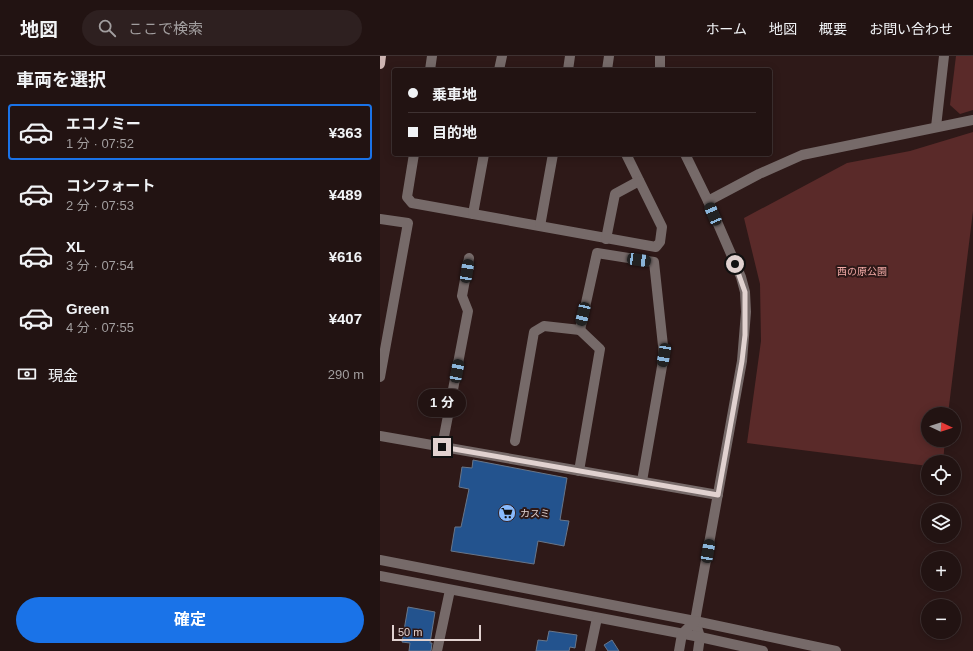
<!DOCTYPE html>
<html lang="ja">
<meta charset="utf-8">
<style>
:root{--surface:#221312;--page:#2e2020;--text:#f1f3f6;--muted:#a29e9f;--line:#3f3232;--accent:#1a73e8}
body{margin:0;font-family:Arial,"Noto Sans JP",sans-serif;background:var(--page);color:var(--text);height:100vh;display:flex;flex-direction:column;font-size:15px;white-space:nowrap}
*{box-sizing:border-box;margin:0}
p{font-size:13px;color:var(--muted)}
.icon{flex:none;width:22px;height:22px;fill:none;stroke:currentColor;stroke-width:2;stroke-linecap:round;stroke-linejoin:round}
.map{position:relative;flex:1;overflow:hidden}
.sheet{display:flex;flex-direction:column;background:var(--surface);width:380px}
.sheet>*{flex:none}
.top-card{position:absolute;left:12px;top:12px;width:380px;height:88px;border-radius:4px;box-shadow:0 2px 10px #0003,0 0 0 1px var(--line);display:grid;align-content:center;height:88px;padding:0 16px;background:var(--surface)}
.needle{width:26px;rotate:94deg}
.buttons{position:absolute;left:541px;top:351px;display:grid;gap:8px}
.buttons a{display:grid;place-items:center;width:40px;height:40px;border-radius:50%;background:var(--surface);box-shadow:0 2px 10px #0003,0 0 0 1px var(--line);font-size:20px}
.scale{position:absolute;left:12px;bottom:10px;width:89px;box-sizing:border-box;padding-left:4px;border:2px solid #e1d2d0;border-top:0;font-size:11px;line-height:14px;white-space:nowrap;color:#e1d2d0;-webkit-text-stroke:3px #2e1918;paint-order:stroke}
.end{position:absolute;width:18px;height:18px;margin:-9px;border:5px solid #e1d2d0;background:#111;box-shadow:0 0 0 2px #111}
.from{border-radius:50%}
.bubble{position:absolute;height:28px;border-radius:14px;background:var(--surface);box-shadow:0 2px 10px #0003,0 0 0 1px var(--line);font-size:13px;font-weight:700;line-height:28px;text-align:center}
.car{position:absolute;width:12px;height:24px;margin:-12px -6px;border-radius:5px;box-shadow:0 0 3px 1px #0007;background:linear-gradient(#222 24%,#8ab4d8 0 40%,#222 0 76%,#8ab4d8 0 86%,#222 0)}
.top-card b{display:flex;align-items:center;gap:14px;height:38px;font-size:15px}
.top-card b+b{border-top:1px solid var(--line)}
.top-card i{width:10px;height:10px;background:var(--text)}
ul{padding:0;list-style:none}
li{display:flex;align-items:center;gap:12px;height:56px;margin:0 8px 6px;padding:0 8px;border:2px solid transparent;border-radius:4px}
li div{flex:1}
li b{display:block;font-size:15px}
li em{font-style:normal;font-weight:700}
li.current{border-color:var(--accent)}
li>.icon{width:36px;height:36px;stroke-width:1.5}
h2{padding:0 16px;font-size:18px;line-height:48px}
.pay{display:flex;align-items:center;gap:10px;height:44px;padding:0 16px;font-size:15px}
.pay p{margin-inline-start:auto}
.action{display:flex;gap:8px;margin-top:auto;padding:8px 16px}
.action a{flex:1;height:46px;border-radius:24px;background:var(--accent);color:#fff;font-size:16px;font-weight:700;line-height:46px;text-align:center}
header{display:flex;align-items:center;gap:24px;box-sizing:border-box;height:56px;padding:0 20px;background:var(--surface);border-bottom:1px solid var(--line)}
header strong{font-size:19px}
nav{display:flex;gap:22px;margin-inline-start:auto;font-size:14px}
.search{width:280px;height:36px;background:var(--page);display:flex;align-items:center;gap:10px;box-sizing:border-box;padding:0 14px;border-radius:22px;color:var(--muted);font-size:15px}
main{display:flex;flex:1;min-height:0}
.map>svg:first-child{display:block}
.green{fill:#5a2a29}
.building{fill:#23538e;stroke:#68768a}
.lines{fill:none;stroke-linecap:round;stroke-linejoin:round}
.minor{stroke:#766a69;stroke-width:10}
.major{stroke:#ceb5b2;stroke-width:10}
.route{stroke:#e1d2d0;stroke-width:5}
.labels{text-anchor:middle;stroke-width:4;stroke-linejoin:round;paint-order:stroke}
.park-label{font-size:10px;fill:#f1aaa6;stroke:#2e1918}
.poi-label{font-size:10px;fill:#e1d2d0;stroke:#2e1918;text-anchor:start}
</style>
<header>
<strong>地図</strong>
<div class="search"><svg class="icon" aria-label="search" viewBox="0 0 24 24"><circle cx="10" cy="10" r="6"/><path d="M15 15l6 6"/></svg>ここで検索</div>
<nav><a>ホーム</a><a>地図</a><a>概要</a><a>お問い合わせ</a></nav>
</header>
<main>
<section class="sheet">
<h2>車両を選択</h2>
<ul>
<li class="current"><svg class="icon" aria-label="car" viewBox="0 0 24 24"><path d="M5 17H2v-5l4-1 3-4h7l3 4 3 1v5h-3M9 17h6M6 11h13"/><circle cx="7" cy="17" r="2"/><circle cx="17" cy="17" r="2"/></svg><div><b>エコノミー</b><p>1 分 · 07:52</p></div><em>¥363</em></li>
<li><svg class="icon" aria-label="car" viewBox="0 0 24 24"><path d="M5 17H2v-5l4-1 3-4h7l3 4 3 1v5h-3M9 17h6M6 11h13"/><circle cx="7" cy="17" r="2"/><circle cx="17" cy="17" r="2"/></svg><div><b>コンフォート</b><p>2 分 · 07:53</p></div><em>¥489</em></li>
<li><svg class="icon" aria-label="car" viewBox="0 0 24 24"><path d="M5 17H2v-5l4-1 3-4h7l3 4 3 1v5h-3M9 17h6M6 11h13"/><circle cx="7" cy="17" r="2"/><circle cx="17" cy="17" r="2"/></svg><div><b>XL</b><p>3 分 · 07:54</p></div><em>¥616</em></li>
<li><svg class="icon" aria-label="car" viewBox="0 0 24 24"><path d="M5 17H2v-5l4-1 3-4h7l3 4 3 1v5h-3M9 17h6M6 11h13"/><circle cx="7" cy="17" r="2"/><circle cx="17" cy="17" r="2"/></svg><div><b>Green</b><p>4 分 · 07:55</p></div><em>¥407</em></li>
</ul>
<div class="pay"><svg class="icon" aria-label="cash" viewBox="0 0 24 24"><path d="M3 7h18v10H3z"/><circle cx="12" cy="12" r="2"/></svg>現金<p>290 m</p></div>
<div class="action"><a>確定</a></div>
</section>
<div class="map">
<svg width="593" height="595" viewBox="0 0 593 595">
<rect width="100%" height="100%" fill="#2e1918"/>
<g class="green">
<polygon points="576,0 593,0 593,54 580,58 570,49"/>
<polygon points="593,76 593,155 568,358 548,358 548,384 565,384 563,406 548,406 548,410 367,387 381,285 380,228 364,162 467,107 530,95"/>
</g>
<g class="building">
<polygon points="93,404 187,422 180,464 189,465 184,490 158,485 154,508 71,495 75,471 81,471 89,433 79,431 82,411 92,412"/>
<polygon points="28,551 55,556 50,587 52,587 51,595 29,595 30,587 22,586"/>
<polygon points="169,575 197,579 195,592 190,591 189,595 156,595 158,584 167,585"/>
<polygon points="232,584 239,595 228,595 224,589"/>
</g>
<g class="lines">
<g class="minor">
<polyline points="280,0 280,14"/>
<polyline points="50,14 52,0"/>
<polyline points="119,14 122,0"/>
<polyline points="188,14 190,0"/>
<polyline points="227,14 229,0"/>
<polyline points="556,71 564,0"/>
<polyline points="34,98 27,141 32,147 276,191 280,186 282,171 246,98"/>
<polyline points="305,98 328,145 361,221 365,236 366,256 362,305 315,565 320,581 318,595"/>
<polyline points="328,145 379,118 422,99 593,64"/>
<polyline points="93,158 104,98"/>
<polyline points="0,163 28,167 0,321"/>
<polyline points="160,170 173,98"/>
<polyline points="226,183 235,138 259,125"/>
<polyline points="0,380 338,439"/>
<polyline points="135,385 154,276 164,270 200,274 217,197 274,206 284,299 262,425"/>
<polyline points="62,391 88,255 82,240 89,202"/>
<polyline points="199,415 220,293 200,274"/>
<polyline points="0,504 315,565 456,595"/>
<polyline points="0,520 320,581 383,595"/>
<polyline points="57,595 70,534"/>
<polyline points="210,595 217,562"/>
<polyline points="299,595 302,578 315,565"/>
</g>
<polyline class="major" points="0,8 1,0"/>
</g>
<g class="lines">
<polyline class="route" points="62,391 338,439 362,305 365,279 365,236 355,208"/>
</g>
<defs>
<symbol id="supermarket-disc" viewBox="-11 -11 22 22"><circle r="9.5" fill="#88bafc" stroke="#2e1918"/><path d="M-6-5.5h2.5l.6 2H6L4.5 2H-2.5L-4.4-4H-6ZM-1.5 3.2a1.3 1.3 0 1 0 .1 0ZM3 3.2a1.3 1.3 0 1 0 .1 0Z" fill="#111"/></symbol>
</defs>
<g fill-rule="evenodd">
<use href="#supermarket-disc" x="117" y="447" width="20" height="20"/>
</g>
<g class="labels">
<g class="park-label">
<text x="482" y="219">西の原公園</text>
</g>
<g class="poi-label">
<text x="140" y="461">カスミ</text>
</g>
</g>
</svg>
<div class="buttons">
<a><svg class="needle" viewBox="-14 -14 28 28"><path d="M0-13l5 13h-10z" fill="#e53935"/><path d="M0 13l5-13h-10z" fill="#a29e9f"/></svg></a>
<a><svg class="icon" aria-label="locate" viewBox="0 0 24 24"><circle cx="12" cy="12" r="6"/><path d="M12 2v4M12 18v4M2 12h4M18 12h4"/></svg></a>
<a><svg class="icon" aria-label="layers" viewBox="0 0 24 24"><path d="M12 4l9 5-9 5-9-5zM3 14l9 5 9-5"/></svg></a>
<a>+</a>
<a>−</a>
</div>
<div class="scale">50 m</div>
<i class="end from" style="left:355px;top:208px"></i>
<i class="end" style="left:62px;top:391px"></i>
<div class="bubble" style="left:38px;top:333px;width:48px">1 分</div>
<i class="car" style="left:333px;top:158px;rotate:337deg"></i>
<i class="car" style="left:259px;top:204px;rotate:98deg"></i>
<i class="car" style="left:87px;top:215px;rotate:9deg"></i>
<i class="car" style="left:203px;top:258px;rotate:193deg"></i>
<i class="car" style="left:284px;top:299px;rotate:190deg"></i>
<i class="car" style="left:77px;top:315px;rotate:11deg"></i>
<i class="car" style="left:328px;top:495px;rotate:10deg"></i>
<div class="top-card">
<b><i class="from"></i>乗車地</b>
<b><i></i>目的地</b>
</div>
</div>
</main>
